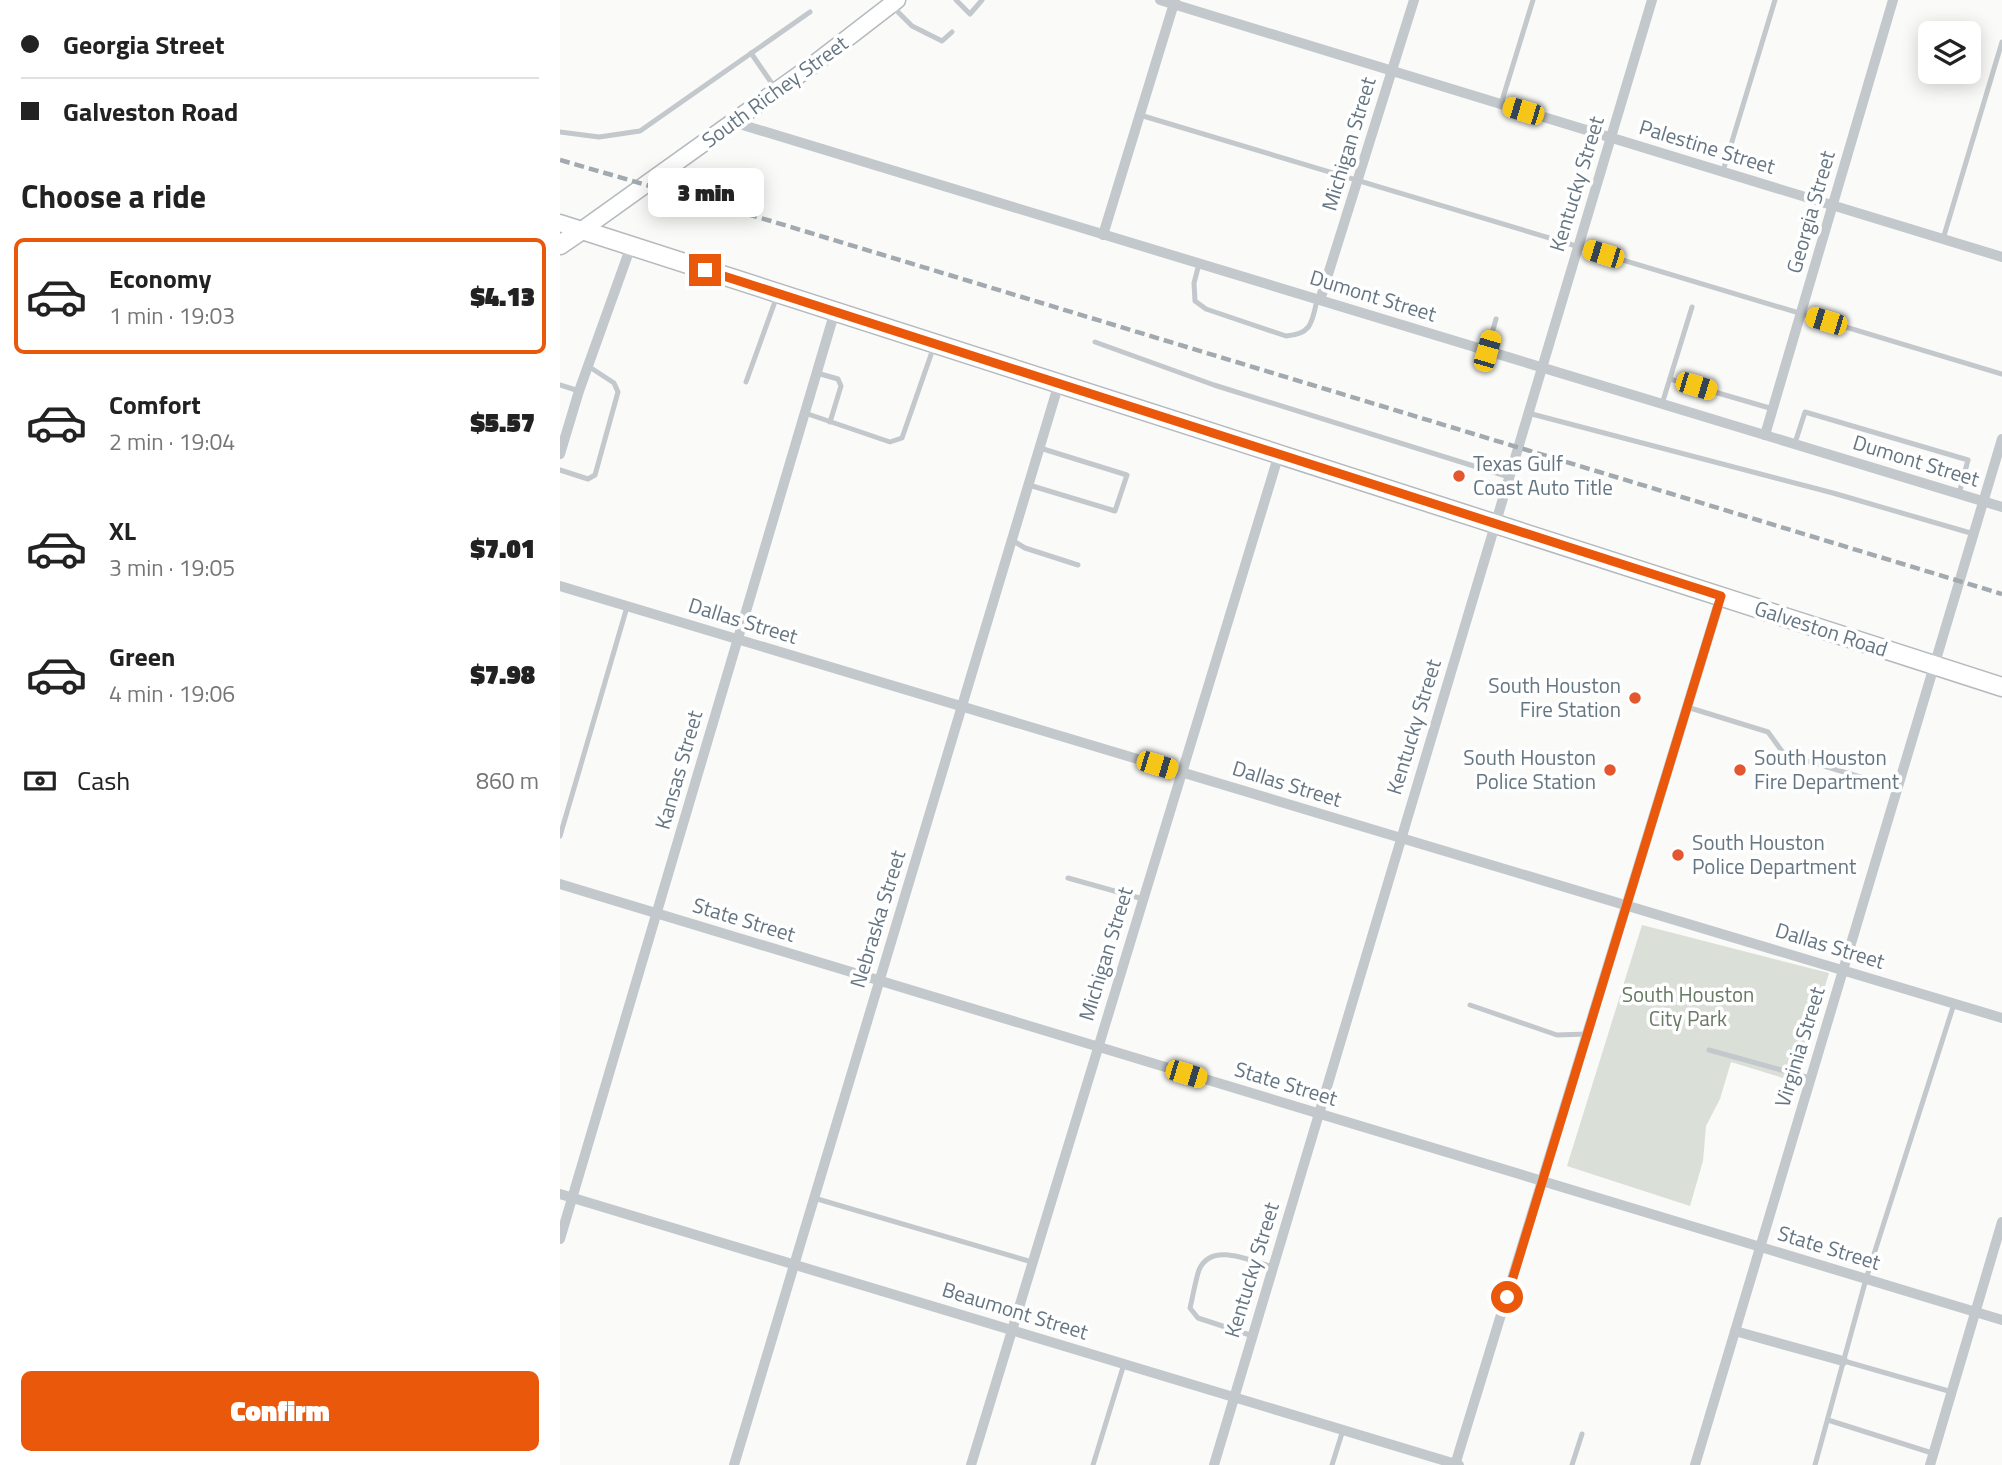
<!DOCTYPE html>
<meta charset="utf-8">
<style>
:root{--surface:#fff;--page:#f2f2f2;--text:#222;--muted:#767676;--line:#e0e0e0;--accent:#ea580c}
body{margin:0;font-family:"Titillium Web",sans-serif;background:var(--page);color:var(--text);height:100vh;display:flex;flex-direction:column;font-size:26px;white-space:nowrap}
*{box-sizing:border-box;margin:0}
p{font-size:23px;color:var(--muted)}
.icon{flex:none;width:38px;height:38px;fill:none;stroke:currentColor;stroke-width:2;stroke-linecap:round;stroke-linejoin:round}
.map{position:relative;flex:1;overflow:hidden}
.drawer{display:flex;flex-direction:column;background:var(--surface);width:560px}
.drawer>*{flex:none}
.guide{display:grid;align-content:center;height:154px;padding:0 21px;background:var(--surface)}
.fabs{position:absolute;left:1358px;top:21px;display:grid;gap:14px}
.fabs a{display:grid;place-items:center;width:63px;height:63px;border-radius:10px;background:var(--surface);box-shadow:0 4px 18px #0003;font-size:35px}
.end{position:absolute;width:32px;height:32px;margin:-16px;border:9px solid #ea580c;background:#fff;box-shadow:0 0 0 4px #fff}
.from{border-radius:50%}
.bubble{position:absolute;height:49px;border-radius:10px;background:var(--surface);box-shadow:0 4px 18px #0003;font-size:23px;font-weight:800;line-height:49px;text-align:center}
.car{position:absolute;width:21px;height:42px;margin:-21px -10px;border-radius:9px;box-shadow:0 0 5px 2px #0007;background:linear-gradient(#f5c518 24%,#345 0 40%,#f5c518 0 76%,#345 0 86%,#f5c518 0)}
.guide b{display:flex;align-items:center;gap:24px;height:66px;font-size:26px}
.guide b+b{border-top:2px solid var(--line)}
.guide i{width:18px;height:18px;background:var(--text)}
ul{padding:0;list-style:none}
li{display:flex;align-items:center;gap:21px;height:116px;margin:0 14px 10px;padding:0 7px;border:4px solid transparent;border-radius:10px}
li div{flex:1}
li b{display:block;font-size:26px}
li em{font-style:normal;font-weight:800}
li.on{border-color:var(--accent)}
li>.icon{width:63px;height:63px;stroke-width:1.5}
h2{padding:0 21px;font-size:32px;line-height:84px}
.pay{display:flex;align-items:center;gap:18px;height:77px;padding:0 21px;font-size:26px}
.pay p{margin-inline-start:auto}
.button{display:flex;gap:14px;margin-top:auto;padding:14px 21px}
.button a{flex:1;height:80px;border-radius:10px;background:var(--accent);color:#fff;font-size:28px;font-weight:800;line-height:80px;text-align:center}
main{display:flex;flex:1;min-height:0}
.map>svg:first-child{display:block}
.green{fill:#dadfd7}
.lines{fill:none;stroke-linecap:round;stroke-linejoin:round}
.secondary-casing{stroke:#b3babf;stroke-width:19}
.primary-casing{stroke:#b5babe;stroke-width:21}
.service{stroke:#c3c8cc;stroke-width:5}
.minor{stroke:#c3c8cc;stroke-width:10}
.secondary{stroke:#fff;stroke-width:16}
.primary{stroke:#fff;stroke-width:18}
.rail{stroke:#a2aab0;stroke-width:4.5;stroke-dasharray:10 5;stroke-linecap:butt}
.route{stroke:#ea580c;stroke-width:9}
.poi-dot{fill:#e4572e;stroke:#fff;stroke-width:2.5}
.labels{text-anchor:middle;stroke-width:7;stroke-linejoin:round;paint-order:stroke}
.street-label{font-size:21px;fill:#657683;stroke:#fff}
.poi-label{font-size:21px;fill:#657683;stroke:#fff;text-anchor:start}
.park-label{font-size:21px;fill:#687a64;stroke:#fff}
</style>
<main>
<section class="drawer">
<div class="guide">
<b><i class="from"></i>Georgia Street</b>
<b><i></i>Galveston Road</b>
</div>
<h2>Choose a ride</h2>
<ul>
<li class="on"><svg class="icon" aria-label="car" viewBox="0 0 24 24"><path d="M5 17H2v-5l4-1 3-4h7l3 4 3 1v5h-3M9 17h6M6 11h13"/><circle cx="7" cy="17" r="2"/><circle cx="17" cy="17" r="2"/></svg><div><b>Economy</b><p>1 min · 19:03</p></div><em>$4.13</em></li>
<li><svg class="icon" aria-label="car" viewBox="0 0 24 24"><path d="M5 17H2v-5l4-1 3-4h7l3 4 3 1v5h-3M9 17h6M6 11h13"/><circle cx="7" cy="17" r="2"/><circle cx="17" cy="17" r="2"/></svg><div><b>Comfort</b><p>2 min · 19:04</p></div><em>$5.57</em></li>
<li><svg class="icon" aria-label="car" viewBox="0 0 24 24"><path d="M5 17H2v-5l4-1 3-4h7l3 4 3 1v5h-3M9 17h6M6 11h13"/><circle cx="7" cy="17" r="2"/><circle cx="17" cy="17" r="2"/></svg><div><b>XL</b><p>3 min · 19:05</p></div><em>$7.01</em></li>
<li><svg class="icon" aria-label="car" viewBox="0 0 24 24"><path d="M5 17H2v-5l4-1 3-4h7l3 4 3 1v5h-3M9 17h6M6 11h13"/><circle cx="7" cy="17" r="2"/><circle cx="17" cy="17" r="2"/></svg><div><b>Green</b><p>4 min · 19:06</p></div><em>$7.98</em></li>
</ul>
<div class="pay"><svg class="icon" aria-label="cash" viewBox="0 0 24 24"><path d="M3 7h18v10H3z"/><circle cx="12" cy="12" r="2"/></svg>Cash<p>860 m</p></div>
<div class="button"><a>Confirm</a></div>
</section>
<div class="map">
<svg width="1442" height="1465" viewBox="0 0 1442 1465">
<rect width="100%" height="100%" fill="#fafaf8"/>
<polygon class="green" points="1082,925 1269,973 1236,1082 1171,1062 1160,1099 1146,1126 1143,1161 1130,1206 1007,1166"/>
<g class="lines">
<defs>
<polyline id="secondary" points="0,223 22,230 254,64 337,0"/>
<polyline id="primary" points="0,245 22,230 1442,687"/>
</defs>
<use href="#secondary" class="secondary-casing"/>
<use href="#primary" class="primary-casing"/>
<g class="service">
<polyline points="396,0 410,14 422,0"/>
<polyline points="333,7 352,26 382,41 392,32"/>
<polyline points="191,53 215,88"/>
<polyline points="941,104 973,0"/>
<polyline points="580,115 1442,374"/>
<polyline points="0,132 39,137 80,131 250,12"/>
<polyline points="1163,171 1215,0"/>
<polyline points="1383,239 1442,42"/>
<path d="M639 264 634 283 635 301 646 309 726 336C752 334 752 322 757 300"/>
<polyline points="535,342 654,385 949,477"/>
<polyline points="927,351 936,319"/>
<polyline points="257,373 278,379 281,386 270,422"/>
<polyline points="1110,379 1213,409"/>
<polyline points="186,382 217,296"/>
<polyline points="0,385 19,391"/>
<polyline points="1102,404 1132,307"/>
<polyline points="245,413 330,442 342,438 374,346"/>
<polyline points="968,413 1273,493 1414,534"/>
<polyline points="1235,443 1245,412 1408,460 1399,494"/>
<polyline points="0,470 28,479 35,475 58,392 54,383 28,366"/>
<polyline points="469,485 555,511 567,475 480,448"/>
<polyline points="452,540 465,548 518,565"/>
<polyline points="1127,707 1208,732 1224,754 1337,788"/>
<polyline points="0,836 67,607"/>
<polyline points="508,878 583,899"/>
<polyline points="910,1005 997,1035 1027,1034"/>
<polyline points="1149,1050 1250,1078"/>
<polyline points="254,1198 472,1262"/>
<path d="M693 1336 638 1318 630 1308C633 1296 635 1282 639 1270 651 1241 691 1261 713 1267"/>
<polyline points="1284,1361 1392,1392"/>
<polyline points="1268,1420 1372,1453"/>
<polyline points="533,1465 564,1364"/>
<polyline points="772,1465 783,1430"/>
<polyline points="1012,1465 1022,1434"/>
<polyline points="1255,1465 1306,1279 1394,1004"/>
</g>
<g class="minor">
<polyline points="600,0 1442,257"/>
<polyline points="173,122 1442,507"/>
<polyline points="543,235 615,0"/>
<polyline points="760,300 854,0"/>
<polyline points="1205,435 1333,0"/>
<polyline points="0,454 19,391 71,246"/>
<polyline points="0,586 1442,1018"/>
<polyline points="0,884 1442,1320"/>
<polyline points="0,1194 899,1465"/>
<polyline points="0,1239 275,311"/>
<polyline points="1175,1331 1283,1361"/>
<polyline points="174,1465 499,383"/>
<polyline points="411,1465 719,454"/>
<polyline points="654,1465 1092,0"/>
<polyline points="895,1465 1161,596"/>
<polyline points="1135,1465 1442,439"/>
<polyline points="1370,1465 1442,1222"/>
</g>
<use href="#secondary" class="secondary"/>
<use href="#primary" class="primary"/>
<polyline class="rail" points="0,160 211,221 1442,594"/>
</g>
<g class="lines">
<polyline class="route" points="145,270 1161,596 947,1297"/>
</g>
<g class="poi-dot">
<circle cx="899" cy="476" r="7"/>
<circle cx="1075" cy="698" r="7"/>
<circle cx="1050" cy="770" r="7"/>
<circle cx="1180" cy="770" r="7"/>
<circle cx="1118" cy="855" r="7"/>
</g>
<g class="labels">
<g class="street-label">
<text transform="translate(215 92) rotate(-36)" y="7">South Richey Street</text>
<text transform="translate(789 144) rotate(-73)" y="7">Michigan Street</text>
<text transform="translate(1147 147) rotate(17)" y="7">Palestine Street</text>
<text transform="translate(1017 184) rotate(-73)" y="7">Kentucky Street</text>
<text transform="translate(1251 212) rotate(-74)" y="7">Georgia Street</text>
<text transform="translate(813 296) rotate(17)" y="7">Dumont Street</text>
<text transform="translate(1356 461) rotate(17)" y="7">Dumont Street</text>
<text transform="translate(183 621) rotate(17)" y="7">Dallas Street</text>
<text transform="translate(1261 629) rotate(18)" y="7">Galveston Road</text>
<text transform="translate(854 727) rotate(-73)" y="7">Kentucky Street</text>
<text transform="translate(119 770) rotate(-74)" y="7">Kansas Street</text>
<text transform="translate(727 784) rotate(17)" y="7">Dallas Street</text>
<text transform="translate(318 919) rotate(-73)" y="7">Nebraska Street</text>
<text transform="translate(184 920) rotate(17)" y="7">State Street</text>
<text transform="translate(1270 946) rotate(17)" y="7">Dallas Street</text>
<text transform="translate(546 954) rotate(-73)" y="7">Michigan Street</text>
<text transform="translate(1240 1047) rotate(-73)" y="7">Virginia Street</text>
<text transform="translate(726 1084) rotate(17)" y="7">State Street</text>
<text transform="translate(1269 1248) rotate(17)" y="7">State Street</text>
<text transform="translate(692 1270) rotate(-73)" y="7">Kentucky Street</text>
<text transform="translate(455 1311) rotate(17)" y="7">Beaumont Street</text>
</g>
<g class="poi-label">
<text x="913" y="471">Texas Gulf<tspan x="913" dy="24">Coast Auto Title</tspan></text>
<text x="1061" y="693" text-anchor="end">South Houston<tspan x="1061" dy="24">Fire Station</tspan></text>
<text x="1036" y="765" text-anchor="end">South Houston<tspan x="1036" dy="24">Police Station</tspan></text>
<text x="1194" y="765">South Houston<tspan x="1194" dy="24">Fire Department</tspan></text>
<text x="1132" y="850">South Houston<tspan x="1132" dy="24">Police Department</tspan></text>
</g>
<g class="park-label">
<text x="1128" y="1002">South Houston<tspan x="1128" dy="24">City Park</tspan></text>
</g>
</g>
</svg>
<div class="fabs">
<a><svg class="icon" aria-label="layers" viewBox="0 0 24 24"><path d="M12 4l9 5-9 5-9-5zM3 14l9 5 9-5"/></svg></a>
</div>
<i class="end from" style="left:947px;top:1297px"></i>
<i class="end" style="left:145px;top:270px"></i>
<div class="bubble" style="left:88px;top:168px;width:116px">3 min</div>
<i class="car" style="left:963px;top:111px;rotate:287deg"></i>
<i class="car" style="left:1043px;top:254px;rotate:287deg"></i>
<i class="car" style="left:1266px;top:321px;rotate:287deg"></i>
<i class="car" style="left:927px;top:351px;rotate:16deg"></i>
<i class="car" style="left:1136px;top:386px;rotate:107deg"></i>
<i class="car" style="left:597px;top:765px;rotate:107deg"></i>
<i class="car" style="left:626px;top:1074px;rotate:107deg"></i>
</div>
</main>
